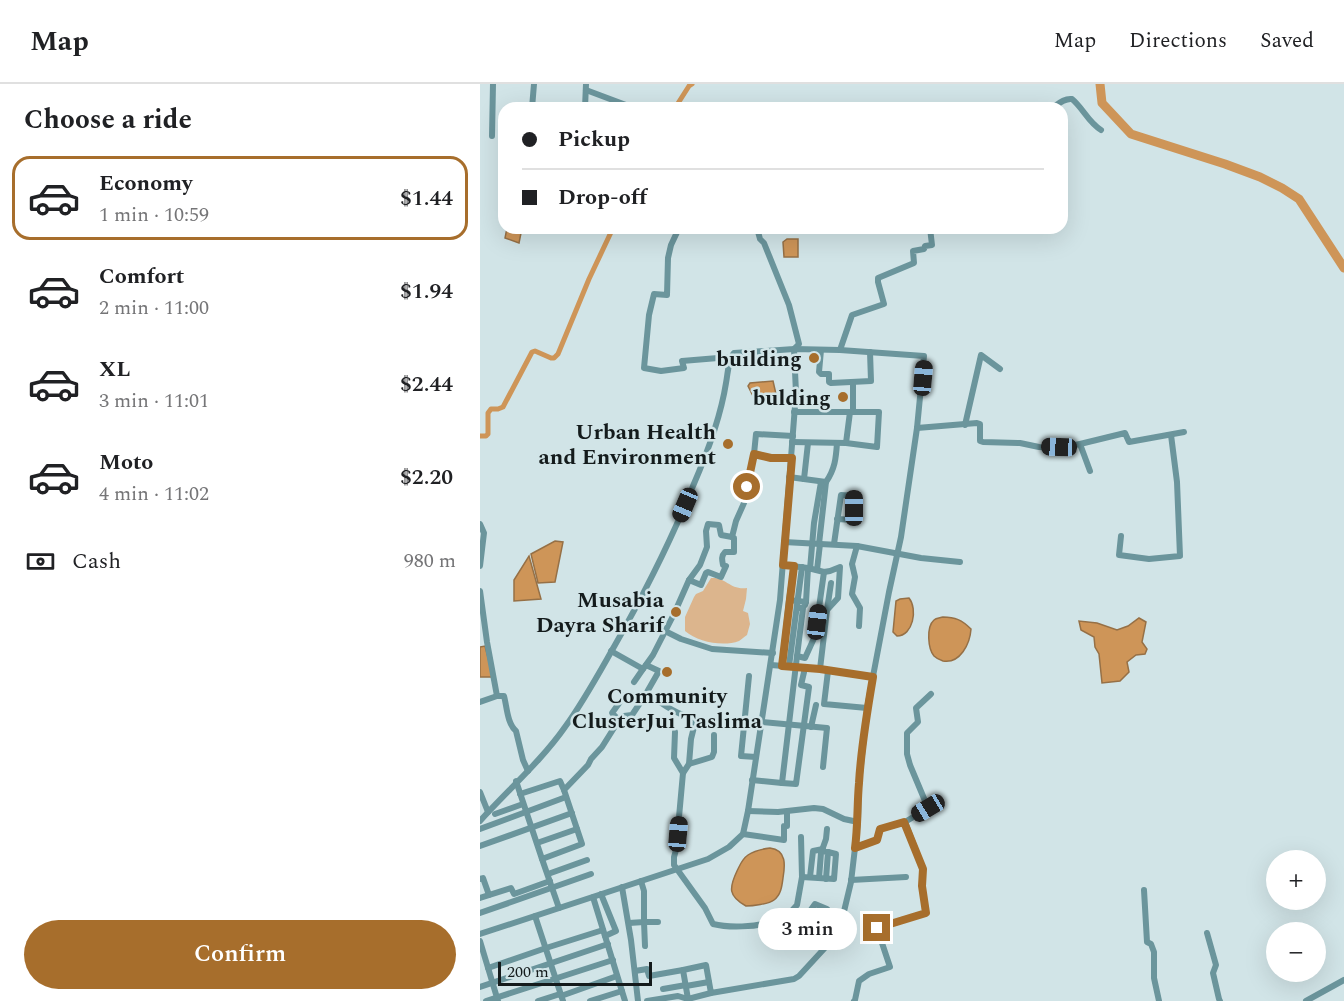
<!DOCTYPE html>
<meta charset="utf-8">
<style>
:root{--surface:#fff;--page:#f2f2f2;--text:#202124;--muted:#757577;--line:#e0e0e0;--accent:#a76e2c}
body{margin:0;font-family:Spectral,serif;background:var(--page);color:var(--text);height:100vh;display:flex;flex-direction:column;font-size:22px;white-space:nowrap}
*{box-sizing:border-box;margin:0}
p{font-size:20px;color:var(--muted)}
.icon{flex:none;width:33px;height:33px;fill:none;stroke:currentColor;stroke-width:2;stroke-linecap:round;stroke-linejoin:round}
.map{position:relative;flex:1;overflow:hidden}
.details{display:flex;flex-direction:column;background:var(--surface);width:480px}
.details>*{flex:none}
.guide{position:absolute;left:18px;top:18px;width:570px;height:132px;border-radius:18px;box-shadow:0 6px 24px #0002;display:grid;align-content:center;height:132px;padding:0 24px;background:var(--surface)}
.buttons{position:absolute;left:786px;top:766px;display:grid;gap:12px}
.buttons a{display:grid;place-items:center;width:60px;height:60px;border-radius:50%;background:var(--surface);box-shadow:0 6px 24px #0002;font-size:30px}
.scale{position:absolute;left:18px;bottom:15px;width:154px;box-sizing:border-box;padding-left:6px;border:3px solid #141b1c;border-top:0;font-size:16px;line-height:21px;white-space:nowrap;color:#141b1c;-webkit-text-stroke:4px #d1e4e7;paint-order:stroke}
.end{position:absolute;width:27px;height:27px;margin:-14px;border:8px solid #a76e2c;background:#fff;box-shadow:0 0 0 3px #fff}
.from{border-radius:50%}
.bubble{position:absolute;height:42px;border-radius:21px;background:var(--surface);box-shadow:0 6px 24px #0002;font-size:20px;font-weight:600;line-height:42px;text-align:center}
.car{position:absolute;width:18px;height:36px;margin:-18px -9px;border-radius:8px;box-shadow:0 0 4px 2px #0007;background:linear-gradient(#222 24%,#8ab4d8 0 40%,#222 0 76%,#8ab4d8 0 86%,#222 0)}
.guide b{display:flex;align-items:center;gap:21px;height:57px;font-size:22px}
.guide b+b{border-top:2px solid var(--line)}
.guide i{width:15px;height:15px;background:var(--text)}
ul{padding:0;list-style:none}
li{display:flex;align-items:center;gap:18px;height:84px;margin:0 12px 9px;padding:0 12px;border:3px solid transparent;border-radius:18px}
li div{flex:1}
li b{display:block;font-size:22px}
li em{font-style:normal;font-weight:600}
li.selected{border-color:var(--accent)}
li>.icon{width:54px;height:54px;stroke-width:1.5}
h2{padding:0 24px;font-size:27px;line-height:72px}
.pay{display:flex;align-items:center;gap:15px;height:66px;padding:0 24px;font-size:22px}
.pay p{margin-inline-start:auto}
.action{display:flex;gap:12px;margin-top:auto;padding:12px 24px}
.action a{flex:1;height:69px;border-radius:36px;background:var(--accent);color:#fff;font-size:24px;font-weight:600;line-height:69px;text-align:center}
header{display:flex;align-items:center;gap:36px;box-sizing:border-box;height:84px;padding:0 30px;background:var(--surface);border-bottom:2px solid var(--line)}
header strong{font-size:28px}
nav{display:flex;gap:33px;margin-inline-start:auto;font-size:21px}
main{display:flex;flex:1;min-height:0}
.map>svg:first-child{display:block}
.green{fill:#dcb58d}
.water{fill:#ce9558;stroke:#967046;stroke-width:1.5}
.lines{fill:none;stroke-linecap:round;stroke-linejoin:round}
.canal{stroke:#ce9558;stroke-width:5}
.river{stroke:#ce9558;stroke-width:9}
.minor{stroke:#6b959c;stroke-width:6}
.route{stroke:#a76e2c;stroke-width:8}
.poi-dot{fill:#a76e2c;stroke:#d1e4e7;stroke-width:2}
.labels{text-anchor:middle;stroke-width:5;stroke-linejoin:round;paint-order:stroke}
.poi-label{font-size:22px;font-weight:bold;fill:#141b1c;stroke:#d1e4e7;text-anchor:end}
</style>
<header>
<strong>Map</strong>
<nav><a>Map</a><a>Directions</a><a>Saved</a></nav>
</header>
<main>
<section class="details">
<h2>Choose a ride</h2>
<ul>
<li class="selected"><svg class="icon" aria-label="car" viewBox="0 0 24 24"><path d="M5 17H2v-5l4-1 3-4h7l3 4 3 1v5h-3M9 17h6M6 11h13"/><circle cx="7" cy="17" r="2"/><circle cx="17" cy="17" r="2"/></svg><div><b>Economy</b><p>1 min · 10:59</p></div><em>$1.44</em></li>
<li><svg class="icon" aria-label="car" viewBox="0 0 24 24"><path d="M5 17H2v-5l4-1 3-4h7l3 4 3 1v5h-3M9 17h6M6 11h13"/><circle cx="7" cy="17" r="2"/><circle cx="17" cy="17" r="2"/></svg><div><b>Comfort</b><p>2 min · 11:00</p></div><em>$1.94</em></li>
<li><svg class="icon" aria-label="car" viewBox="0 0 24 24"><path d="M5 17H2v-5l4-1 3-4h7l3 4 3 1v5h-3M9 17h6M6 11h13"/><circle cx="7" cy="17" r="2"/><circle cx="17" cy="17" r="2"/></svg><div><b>XL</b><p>3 min · 11:01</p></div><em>$2.44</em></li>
<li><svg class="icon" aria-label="car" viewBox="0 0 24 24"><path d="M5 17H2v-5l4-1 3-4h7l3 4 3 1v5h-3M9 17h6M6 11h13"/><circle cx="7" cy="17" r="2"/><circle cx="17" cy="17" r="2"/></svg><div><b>Moto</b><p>4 min · 11:02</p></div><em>$2.20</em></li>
</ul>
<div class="pay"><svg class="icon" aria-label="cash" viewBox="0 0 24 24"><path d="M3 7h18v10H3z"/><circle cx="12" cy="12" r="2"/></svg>Cash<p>980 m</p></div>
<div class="action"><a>Confirm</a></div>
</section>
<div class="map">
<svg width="864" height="917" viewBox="0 0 864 917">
<rect width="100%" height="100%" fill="#d1e4e7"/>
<path class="green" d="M231 494C247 493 249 506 267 504L266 515 263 527 268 529 270 540 267 551C264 553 262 555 259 557 243 563 218 558 205 547V533L214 513 216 510 223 507Z"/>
<g class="water">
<polygon points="27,144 44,144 44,148 41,149 39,159 25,154"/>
<polygon points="307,155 318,155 318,173 304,173 303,158"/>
<polygon points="293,297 296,310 283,311 283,314 275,316 268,302 270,299"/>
<polygon points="75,457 83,458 75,498 58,499 51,470"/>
<polygon points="49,472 61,515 34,517 34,496"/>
<path d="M429 514C438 525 433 552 417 552L413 548 416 517 420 515Z"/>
<path d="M463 533C475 533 482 536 491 545 490 560 480 580 463 577 460 576 456 574 454 572 448 565 446 543 454 536 456 534 460 534 463 533Z"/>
<polygon points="659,534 666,538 662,558 667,565 665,570 656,571 647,578 649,588 640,597 622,599 619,570 615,563 614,553 601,546 599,537 617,539 637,546 648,542"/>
<polygon points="5,562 13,593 0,593 0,563"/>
<path d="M290 764C307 766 305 782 303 794 302 802 301 811 294 816 289 820 272 822 266 822 248 812 249 804 257 787 260 781 262 775 268 771 274 767 282 765 290 764Z"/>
</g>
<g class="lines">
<g class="canal">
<polyline points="195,24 209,2 212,0"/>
<polyline points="0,352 6,352 8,350 8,329 11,325 18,325 23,323 52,268 55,267 71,274 74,274 78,270 109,195 133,144"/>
</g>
<polyline class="river" points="620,0 622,19 651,50 745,80 780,93 802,104 819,115 864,184"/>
<g class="minor">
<polyline points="106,6 154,24"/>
<polyline points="52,24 54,0"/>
<polyline points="105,24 106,0"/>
<path d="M572 24C578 20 584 14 592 15 603 24 608 38 621 46"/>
<polyline points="12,52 13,0"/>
<polyline points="199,144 191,161 188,174 187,211 174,210 169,231 164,284 181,287 204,284 202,277 250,273"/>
<polyline points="341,266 339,288 341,290 349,290 349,298 351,299 391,297 390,268"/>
<polyline points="360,266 372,231 404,220 398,198 398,194 434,179 433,167 444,165 445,162 452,161 450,144"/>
<polyline points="314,328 399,328 397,363 366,359 370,328"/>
<polyline points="373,328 373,298"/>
<polyline points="485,341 501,271 520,285"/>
<polyline points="437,344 497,339 500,340 500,357 503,358 540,359 559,363 579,364 600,360 645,349 649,358 704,348"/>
<polyline points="312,358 366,359"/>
<polyline points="600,360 610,387"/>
<polyline points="274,370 291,374 312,374"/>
<polyline points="309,393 346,398 339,460"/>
<polyline points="324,395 328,359"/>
<path d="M346 398C355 385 356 374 357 359"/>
<polyline points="0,440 4,449 0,482"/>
<polyline points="641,452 639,471 669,475 700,472 697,398 691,351"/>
<polyline points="304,458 377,462 441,474 480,478"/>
<polyline points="354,460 361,411 374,412 374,436 357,435"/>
<polyline points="377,462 372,480 375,493 372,510 380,524 379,542"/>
<polyline points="303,481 328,484 326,518 325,521"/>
<polyline points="330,485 334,439 341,398"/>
<polyline points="337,486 340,460"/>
<path d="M209 496 221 501 226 489 228 488 241 493 246 482 243 481C242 476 241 472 245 468H254V454L252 453 256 437 264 419 274 370 276 350 313 352"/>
<polyline points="0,507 7,558 17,612"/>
<polyline points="309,516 314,482"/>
<polyline points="317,524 323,524 317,572 325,574 335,552 344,488 328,484"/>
<polyline points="347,526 351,499"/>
<polyline points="185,547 201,555 232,565 293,569"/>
<polyline points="131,567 163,585 173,571 194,530 209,496 220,481 227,463 226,447 228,440 239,441 241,451 252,453"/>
<path d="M166 581 179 587 167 608C181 620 197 631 216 635L211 655 209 680 203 689 196 766 194 773V781L225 824 233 840C249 844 275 843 291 838 295 837 299 834 304 832L330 851 344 864"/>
<polyline points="291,581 340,585 393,593"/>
<polyline points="302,582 309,516 326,518"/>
<polyline points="309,582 322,483"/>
<polyline points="340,585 347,526 358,514 360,483 350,487 344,488"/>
<polyline points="348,587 344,620 387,624"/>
<polyline points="269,592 261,672 276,673"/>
<polyline points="154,598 163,585"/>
<path d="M0 618 17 612H24C27 623 27 639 36 647L43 676 48 687"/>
<polyline points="139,636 132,629 145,611 156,612 162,616 164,614"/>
<polyline points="282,638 347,644 343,683"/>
<polyline points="331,643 336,621"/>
<polyline points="195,648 194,674 203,689"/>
<polyline points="209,680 232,673 234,668 234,651"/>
<polyline points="272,696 302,699 317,572"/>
<polyline points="36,697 62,775 102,760 84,706 108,681 111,675 122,663 139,636 144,632 152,631 162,616"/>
<polyline points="302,699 316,700 329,603 321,601 325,584"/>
<polyline points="0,708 8,728"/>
<polyline points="40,710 80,697 84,706"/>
<polyline points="268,727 298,728 334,724 343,725 364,735 378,738"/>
<polyline points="15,730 43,720"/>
<path d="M0 737C28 706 62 676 85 643 104 617 119 589 135 561 164 510 191 457 213 402 226 372 241 331 246 299 248 289 248 276 254 269L314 265 319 260 309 221 284 159 280 155 277 144"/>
<polyline points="0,745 86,713"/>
<polyline points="263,750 304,756 304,742 307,742 307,728"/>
<polyline points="57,759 97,745"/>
<polyline points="0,762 92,729"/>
<polyline points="375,763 397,756 400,745 425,738"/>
<polyline points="346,768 348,768 346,795"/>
<polyline points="62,775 79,824"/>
<polyline points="68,790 107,776"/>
<polyline points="322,793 354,795 356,770 348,768"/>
<polyline points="330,793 333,767 343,765"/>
<polyline points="339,794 341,769 346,755 347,745"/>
<polyline points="0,795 3,794 9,811"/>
<polyline points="371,796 426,793"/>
<polyline points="142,803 151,856 158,917"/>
<polyline points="664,806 667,858 671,860 674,868 674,894 679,917"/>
<polyline points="121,810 136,847 125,852"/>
<polyline points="113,813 145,917"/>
<polyline points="0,814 31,804 34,810 70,797"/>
<polyline points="0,829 111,790"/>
<polyline points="55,832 83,917"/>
<polyline points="306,833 317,821 322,793 321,753"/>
<polyline points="149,839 164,838 164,807 161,797"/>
<polyline points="727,849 736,881 733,889 739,915 740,917"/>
<polyline points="0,850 228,775 249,763 263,750 268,727 300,516 316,309 314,265 360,266 444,272 437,344 421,453 409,508 387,624 379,700 378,738 371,798 361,840 354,854 319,892 314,895 231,909 226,881 203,886 208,915"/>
<polyline points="0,857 18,917"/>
<polyline points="301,860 318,844 335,820 347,825 340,837 330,851"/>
<polyline points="165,862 164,838 178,838"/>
<polyline points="8,884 66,864 123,846"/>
<polyline points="155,887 167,885 169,892 203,886"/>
<polyline points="206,902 229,898"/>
<polyline points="0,903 128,860"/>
<polyline points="183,905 206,901"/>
<polyline points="81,912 137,892"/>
<polyline points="6,917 133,876"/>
<polyline points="58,917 80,910"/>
<polyline points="110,917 142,907"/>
<polyline points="167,917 198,912 208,915"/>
<polyline points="207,917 208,915 231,909"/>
<polyline points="374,917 375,916 379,897 389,890 410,883 397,844 446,829 442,802 443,785 425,738 448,724 430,681 427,670 427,649 438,638 436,624 451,610"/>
<polyline points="826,917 864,896"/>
</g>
</g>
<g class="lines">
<path class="route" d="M267 403 274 370 291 374H312L303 481 314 482 302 582 340 585 393 593C387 628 381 664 379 699 377 721 378 742 375 764L397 756 400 745 424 738 443 785 442 802 446 829 397 844"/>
</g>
<g class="poi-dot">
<circle cx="334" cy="274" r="6"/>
<circle cx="363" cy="313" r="6"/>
<circle cx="248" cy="360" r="6"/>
<circle cx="196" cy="528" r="6"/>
<circle cx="187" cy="588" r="6"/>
</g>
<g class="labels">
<g class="poi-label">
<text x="322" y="282">building</text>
<text x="351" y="321">bulding</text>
<text x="236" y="355">Urban Health<tspan x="236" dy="25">and Environment</tspan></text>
<text x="184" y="523">Musabia<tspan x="184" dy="25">Dayra Sharif</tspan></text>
<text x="187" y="619" text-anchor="middle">Community<tspan x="187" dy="25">ClusterJui Taslima</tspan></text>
</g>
</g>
</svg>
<div class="buttons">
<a>+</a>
<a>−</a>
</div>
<div class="scale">200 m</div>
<i class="end from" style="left:267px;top:403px"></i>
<i class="end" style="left:397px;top:844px"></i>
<div class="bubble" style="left:278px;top:824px;width:99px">3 min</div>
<i class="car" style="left:443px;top:294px;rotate:5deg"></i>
<i class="car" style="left:579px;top:363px;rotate:272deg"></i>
<i class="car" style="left:205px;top:421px;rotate:203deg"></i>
<i class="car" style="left:374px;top:424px;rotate:0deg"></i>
<i class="car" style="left:337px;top:538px;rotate:7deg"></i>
<i class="car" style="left:448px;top:724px;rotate:239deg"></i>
<i class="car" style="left:198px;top:750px;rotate:5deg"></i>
<div class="guide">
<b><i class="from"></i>Pickup</b>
<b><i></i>Drop-off</b>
</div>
</div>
</main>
